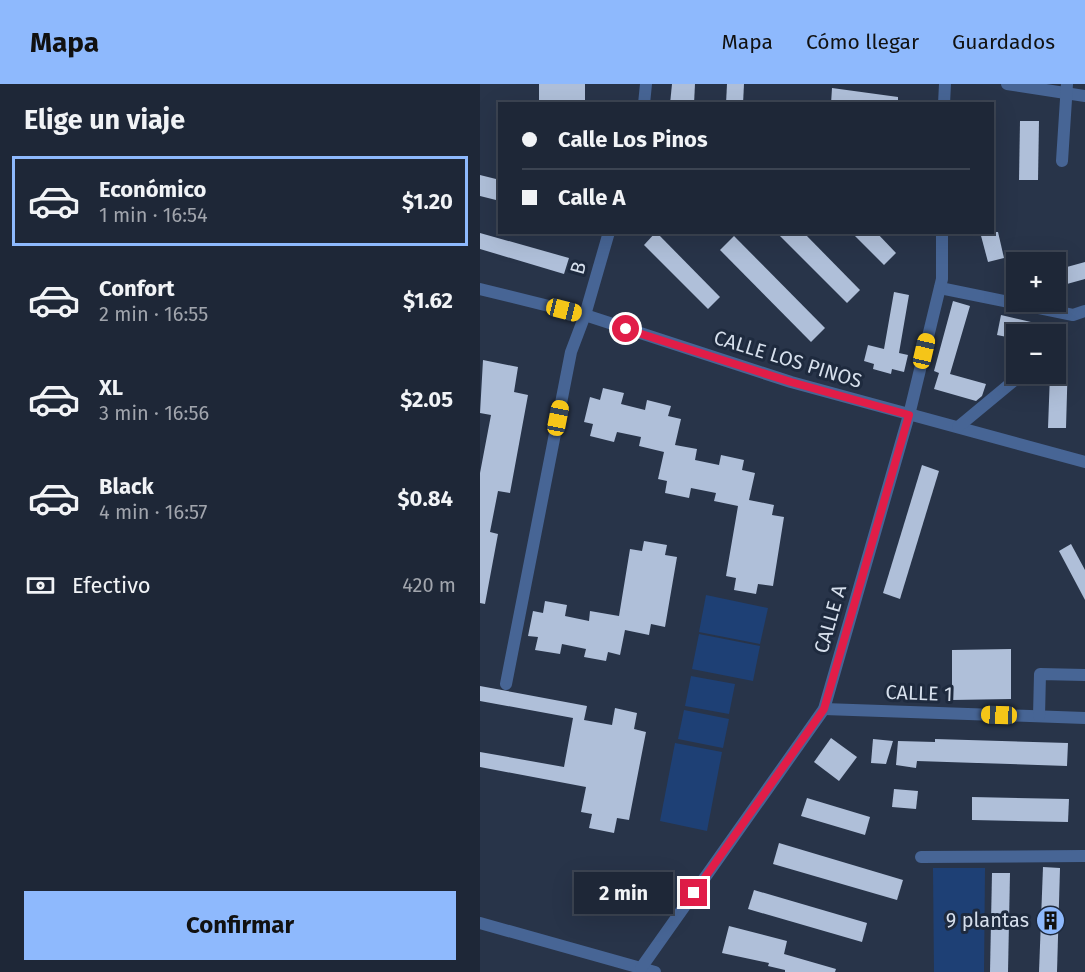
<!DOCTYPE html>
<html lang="es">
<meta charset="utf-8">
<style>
:root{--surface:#1e2737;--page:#262f3f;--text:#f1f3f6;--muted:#a1a5ad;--line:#3c4452;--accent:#8eb9fd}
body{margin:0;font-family:"Fira Sans",sans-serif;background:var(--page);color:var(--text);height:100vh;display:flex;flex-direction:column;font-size:22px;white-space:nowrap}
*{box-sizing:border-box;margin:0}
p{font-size:20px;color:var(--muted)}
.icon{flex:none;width:33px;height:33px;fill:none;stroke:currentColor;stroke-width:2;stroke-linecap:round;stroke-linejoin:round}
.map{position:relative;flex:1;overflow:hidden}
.details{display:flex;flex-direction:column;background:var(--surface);width:480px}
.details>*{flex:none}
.banner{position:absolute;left:18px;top:18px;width:496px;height:132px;border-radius:0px;box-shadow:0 6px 24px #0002,0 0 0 2px var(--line);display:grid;align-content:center;height:132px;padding:0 24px;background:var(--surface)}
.buttons{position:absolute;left:526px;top:168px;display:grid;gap:12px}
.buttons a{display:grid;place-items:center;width:60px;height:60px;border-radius:0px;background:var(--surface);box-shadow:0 6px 24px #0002,0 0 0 2px var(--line);font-size:30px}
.end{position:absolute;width:27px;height:27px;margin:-14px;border:8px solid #e11d48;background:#fff;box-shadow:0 0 0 3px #fff}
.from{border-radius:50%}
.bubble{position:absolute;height:42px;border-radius:0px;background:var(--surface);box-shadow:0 6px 24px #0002,0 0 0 2px var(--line);font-size:20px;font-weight:700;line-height:42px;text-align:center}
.car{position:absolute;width:18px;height:36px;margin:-18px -9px;border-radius:8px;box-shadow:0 0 4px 2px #0007;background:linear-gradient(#f5c518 24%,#345 0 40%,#f5c518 0 76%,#345 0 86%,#f5c518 0)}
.banner b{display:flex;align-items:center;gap:21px;height:57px;font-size:22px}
.banner b+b{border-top:2px solid var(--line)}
.banner i{width:15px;height:15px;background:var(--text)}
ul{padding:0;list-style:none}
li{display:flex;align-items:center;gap:18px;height:90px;margin:0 12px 9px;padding:0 12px;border:3px solid transparent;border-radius:0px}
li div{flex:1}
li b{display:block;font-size:22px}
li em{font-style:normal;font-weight:700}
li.selected{border-color:var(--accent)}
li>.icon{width:54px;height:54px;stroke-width:1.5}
h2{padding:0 24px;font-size:27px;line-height:72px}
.pay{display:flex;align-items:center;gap:15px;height:66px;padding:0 24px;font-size:22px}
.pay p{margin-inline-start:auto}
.primary-button{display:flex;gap:12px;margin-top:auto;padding:12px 24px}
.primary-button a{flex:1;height:69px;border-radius:0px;background:var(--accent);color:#111;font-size:24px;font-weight:700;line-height:69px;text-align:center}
header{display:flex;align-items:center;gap:36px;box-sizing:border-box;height:84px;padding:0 30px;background:var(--accent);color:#111}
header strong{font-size:28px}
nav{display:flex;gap:33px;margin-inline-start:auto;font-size:21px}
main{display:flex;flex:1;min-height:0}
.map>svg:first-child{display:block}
.green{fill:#1e4075}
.building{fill:#afbfd9}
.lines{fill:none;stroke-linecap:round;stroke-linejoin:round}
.minor{stroke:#476595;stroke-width:12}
.route{stroke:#e11d48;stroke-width:8}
.labels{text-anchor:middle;stroke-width:6;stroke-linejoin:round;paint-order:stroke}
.street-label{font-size:20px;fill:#d6dfec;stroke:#1e2a3e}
.poi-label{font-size:20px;fill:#d6dfec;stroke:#1e2a3e;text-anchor:end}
</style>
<header>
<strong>Mapa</strong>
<nav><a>Mapa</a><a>Cómo llegar</a><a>Guardados</a></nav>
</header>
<main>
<section class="details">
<h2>Elige un viaje</h2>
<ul>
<li class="selected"><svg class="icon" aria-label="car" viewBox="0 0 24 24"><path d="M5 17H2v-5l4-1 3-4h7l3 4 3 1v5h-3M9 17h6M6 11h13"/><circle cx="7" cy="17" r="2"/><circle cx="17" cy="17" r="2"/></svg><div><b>Económico</b><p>1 min · 16:54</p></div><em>$1.20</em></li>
<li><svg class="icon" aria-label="car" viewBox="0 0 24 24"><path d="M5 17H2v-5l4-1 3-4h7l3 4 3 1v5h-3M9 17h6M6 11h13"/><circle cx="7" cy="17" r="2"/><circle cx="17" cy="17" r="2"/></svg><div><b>Confort</b><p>2 min · 16:55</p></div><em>$1.62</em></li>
<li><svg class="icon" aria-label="car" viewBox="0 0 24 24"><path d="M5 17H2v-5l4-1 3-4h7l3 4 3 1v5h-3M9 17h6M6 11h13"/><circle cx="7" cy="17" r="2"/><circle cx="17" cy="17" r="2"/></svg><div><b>XL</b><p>3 min · 16:56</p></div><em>$2.05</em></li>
<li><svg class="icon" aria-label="car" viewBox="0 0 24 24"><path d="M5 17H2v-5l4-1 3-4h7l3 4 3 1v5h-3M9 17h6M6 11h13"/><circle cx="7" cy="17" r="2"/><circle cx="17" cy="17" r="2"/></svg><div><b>Black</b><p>4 min · 16:57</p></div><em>$0.84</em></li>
</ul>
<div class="pay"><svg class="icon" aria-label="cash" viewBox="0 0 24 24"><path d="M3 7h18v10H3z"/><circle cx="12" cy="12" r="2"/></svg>Efectivo<p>420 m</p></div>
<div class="primary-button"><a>Confirmar</a></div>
</section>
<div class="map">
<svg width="605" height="888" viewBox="0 0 605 888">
<rect width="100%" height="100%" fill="#283449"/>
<g class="green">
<polygon points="226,511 288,524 280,560 219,548"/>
<polygon points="219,550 280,562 273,597 212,585"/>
<polygon points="211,592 255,600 249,630 205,622"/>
<polygon points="204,626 249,635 243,664 198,655"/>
<polygon points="195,659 242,668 227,747 180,737"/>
<polygon points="453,784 505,784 504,888 454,888"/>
</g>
<g class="building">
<rect x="59" y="0" width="46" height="17"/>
<polygon points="192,0 215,0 214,20 190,20"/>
<polygon points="247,0 264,0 263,20 246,20"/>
<polygon points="352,4 418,13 418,20 351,20"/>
<polygon points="540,37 559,37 558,96 539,96"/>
<polygon points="0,91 20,96 20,117 0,112"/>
<polygon points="176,148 240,213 228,225 164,161"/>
<polygon points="296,148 323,148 380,206 367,219"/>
<polygon points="371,148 396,148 416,169 404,181"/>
<polygon points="500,148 518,148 524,174 508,178"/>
<polygon points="0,149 89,174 84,190 0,165"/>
<polygon points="254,152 345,244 331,258 240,166"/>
<polygon points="605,178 605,195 576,203 576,186"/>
<polygon points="414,208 429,211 419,269 428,271 424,288 412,285 411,290 393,285 394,280 384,277 388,261 404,265"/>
<polygon points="473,217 490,222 470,290 506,300 502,312 496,317 454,305 459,289 454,287"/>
<polygon points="521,231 551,238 548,250 537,250 537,255 517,251"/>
<polygon points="576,274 588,274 586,344 568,344 570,290 576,290"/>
<polygon points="3,276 38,283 34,308 48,311 30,409 18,407 10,448 18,450 5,520 0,519 0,389 11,331 0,329"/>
<polygon points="123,304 144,309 141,320 165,326 167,316 191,322 188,332 201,335 195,361 217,365 215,376 239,381 241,371 264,376 262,386 275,389 269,416 294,421 292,431 304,433 293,502 278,500 276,510 254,506 256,494 246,492 258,422 234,417 236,409 211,404 209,414 185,409 187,397 178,395 184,368 159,362 161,353 137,348 134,358 110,352 113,340 104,338 110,313 120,316"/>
<polygon points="442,381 459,387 420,515 403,509"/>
<polygon points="164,457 187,461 185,471 197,473 185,543 171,540 169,551 145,546 140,571 128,568 126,577 104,573 106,565 82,560 80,570 55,566 58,553 48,552 53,527 63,529 65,517 87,521 85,532 109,537 110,527 139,532 150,465 162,467"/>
<polygon points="591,460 605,486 605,516 579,467"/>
<polygon points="531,565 531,615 472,616 472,566"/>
<polygon points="0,602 107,622 104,636 132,641 135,624 157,629 154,645 166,648 149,736 137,734 134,749 109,744 112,730 101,728 106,703 0,683 0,668 84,683 93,634 0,617"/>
<polygon points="351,654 377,673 359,697 334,678"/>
<polygon points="393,655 413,657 406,680 391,679"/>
<polygon points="455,655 588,659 587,682 437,677 436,684 416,681 418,657 455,658"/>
<polygon points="414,705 438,707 436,725 412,723"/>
<polygon points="492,713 589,715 588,738 492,736"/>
<polygon points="327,714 390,733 385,751 321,732"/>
<polygon points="299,759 423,796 417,816 293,780"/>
<polygon points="563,783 580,784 577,888 559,888"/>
<polygon points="512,789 530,789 528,888 510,888"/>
<polygon points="274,806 387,839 382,858 268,825"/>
<polygon points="249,842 307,857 304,870 356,885 355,888 305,888 305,886 288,882 289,879 242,869"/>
</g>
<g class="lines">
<g class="minor">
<polyline points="527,0 605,12"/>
<polyline points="164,20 166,0"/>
<polyline points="464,20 465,0"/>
<polyline points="582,77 587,0"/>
<polyline points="460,204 593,231 605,227"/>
<polyline points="0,205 105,231 311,298 605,378"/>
<polyline points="478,343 542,290"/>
<polyline points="26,600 91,268 105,231 129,148"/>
<polyline points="344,625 605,634"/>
<polyline points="559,632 560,590 605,591"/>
<polyline points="441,773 605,772"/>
<polyline points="0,839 175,888"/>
<polyline points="161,884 344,625 429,331 462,195 462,148"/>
</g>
</g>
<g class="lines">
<polyline class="route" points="146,245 311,298 429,331 344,625 214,809"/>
</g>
<defs>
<symbol id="building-disc" viewBox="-11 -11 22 22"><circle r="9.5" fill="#8eb9fd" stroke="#1e2a3e"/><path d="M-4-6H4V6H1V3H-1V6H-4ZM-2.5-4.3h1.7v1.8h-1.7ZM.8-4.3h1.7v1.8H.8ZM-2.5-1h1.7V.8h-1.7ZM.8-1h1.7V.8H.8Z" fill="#111"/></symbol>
</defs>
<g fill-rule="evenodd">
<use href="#building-disc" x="554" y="820" width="33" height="33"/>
</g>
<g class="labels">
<g class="street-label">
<text transform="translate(98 184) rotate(-74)" y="7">B</text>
<text transform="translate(308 275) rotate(17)" y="7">CALLE LOS PINOS</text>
<text transform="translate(350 535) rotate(-74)" y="7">CALLE A</text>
<text transform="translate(439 609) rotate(2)" y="7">CALLE 1</text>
</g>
<g class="poi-label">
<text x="549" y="843">9 plantas</text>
</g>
</g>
</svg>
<div class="buttons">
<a>+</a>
<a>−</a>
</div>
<i class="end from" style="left:146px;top:245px"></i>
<i class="end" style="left:214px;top:809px"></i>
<div class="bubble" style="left:94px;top:788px;width:99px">2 min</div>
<i class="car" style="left:84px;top:226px;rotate:104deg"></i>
<i class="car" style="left:444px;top:267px;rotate:13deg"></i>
<i class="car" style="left:78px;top:334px;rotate:11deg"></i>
<i class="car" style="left:519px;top:631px;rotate:272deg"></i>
<div class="banner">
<b><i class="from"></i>Calle Los Pinos</b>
<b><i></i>Calle A</b>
</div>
</div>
</main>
